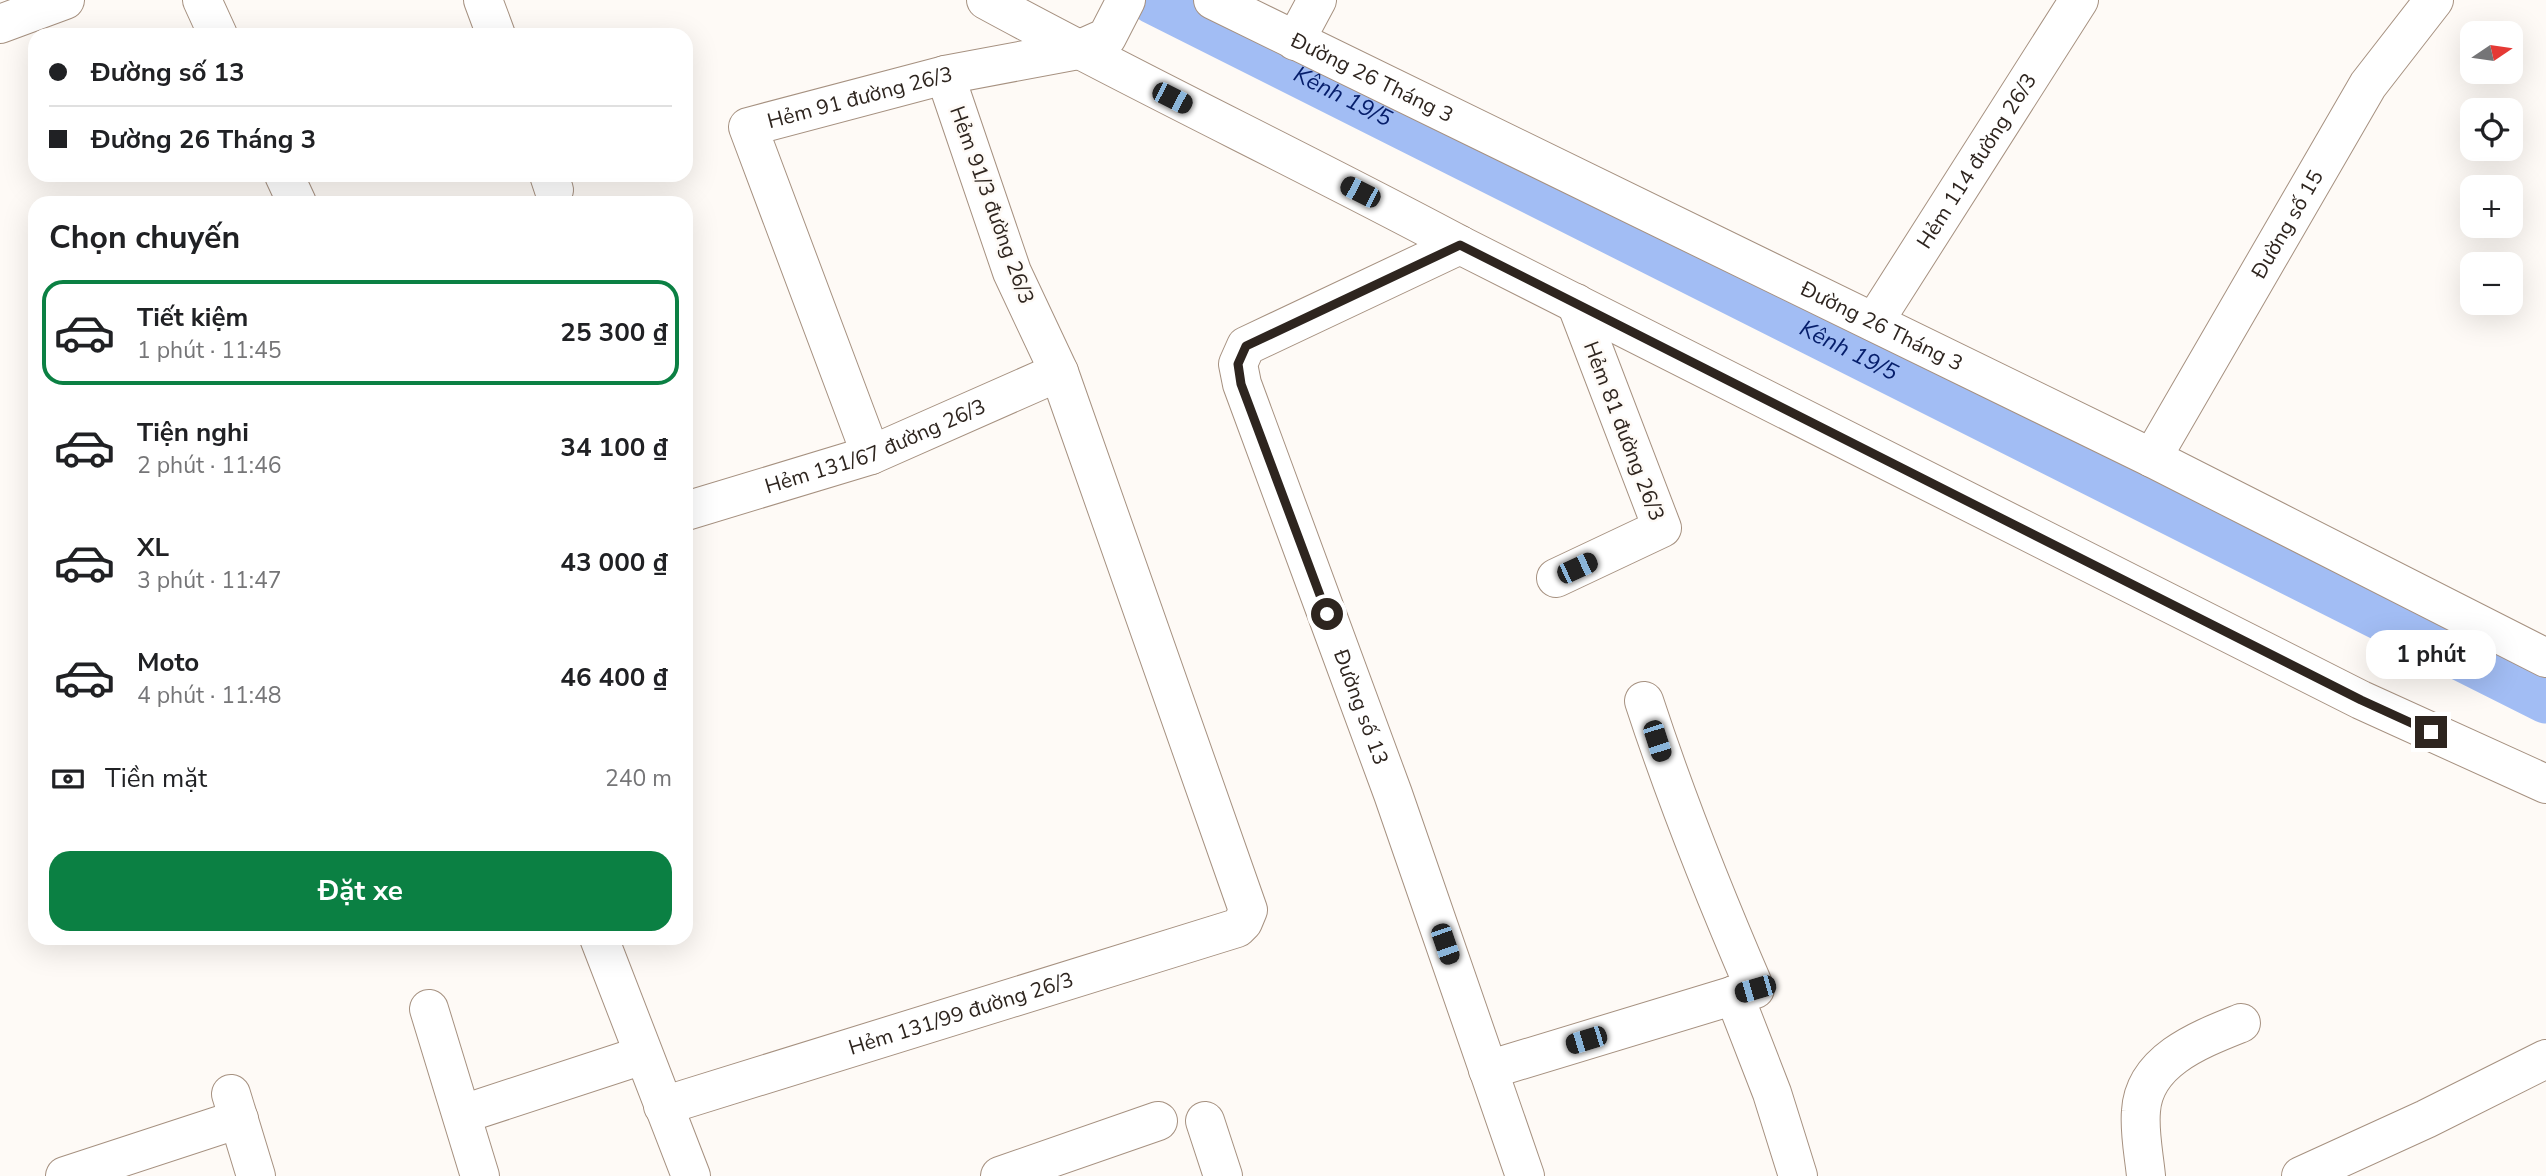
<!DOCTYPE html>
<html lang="vi">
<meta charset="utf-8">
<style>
:root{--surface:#fff;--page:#f2f2f2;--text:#202124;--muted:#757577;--line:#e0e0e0;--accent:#0b8043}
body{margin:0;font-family:"Nunito Sans",sans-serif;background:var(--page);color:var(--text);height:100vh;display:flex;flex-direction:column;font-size:26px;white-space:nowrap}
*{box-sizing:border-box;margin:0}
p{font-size:23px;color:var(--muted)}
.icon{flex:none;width:38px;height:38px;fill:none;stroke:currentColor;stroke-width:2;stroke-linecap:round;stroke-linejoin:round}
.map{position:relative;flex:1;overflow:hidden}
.details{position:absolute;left:28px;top:196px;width:665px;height:749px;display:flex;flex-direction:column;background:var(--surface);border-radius:21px;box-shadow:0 7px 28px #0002}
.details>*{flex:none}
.top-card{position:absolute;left:28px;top:28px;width:665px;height:154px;border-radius:21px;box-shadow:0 7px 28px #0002;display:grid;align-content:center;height:154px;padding:0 21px;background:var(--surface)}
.needle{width:46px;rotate:77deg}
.buttons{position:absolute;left:2460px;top:21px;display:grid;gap:14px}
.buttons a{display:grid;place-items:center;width:63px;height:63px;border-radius:14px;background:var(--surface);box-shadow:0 7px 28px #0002;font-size:35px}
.end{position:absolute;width:32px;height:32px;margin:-16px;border:9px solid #2e251f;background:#fff;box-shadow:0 0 0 4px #fff}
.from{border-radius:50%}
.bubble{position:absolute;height:49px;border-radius:21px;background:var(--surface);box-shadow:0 7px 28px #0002;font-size:23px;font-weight:700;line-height:49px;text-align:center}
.car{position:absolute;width:21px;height:42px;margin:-21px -10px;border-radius:9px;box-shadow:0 0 5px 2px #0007;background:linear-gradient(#222 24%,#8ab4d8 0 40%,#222 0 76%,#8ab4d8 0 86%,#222 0)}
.top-card b{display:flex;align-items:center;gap:24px;height:66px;font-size:26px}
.top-card b+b{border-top:2px solid var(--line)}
.top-card i{width:18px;height:18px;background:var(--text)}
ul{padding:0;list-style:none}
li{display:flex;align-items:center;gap:21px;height:105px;margin:0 14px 10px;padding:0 7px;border:4px solid transparent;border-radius:21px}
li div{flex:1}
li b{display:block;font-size:26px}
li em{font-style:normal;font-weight:700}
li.on{border-color:var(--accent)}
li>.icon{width:63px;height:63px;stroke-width:1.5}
h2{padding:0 21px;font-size:32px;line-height:84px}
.pay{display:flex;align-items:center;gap:18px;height:77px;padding:0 21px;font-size:26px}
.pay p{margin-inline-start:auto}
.action{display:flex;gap:14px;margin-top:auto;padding:14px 21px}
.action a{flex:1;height:80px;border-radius:21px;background:var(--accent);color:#fff;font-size:28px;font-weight:700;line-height:80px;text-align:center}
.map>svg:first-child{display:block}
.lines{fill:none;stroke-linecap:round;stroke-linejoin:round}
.canal{stroke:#a2bdf4;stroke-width:47}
.minor-casing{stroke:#a69180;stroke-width:40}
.minor{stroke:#fff;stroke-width:38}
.route{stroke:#2e251f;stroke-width:9}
.labels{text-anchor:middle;stroke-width:5;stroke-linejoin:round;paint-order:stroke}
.street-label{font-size:21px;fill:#2e251f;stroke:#fefaf6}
.water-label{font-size:23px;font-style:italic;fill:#061e6b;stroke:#fefaf6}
</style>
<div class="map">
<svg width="2546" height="1176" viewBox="0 0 2546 1176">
<rect width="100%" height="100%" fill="#fefaf6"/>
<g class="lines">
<path class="canal" id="s1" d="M1152 0 2546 700"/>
<defs>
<g id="minor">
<polyline points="202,0 218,35"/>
<polyline points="483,0 496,35"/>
<path d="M986 0C1142 85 1303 161 1460 245L2361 700 2546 784"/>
<path id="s2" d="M1213 0 2152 458 2546 658"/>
<polyline points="0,24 65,0"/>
<polyline points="1295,41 1317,0"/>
<polyline points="284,175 297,203"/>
<polyline points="549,175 554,190"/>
<path id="s3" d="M1460 245 1246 346 1238 364 1242 384 1393 794 1525 1176"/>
<path id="s4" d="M1874 322 2079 0"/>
<path id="s5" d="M871 455 748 127 945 75 1078 50 1107 37 1126 0"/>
<path id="s6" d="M2152 458 2368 85 2434 0"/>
<path id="s7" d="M686 511 871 455 1059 372"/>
<polyline points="1556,578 1662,528 1576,303"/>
<polyline points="599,938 691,1176"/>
<polyline points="1734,995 1772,1093 1798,1176"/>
<polyline points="429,1009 480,1176"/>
<path d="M1488 1070 1755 989C1714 894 1676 799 1644 701"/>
<polyline points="231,1094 256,1176"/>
<path id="s8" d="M663 1106 1237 928 1243 922 1248 910 1059 372 1012 272 945 75"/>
<polyline points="463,1114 643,1055"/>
<polyline points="1205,1121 1223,1176"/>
<polyline points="65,1176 239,1119"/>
<polyline points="1000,1176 1158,1121"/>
<path d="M2146 1176C2144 1155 2139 1132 2141 1111 2144 1060 2201 1039 2241 1023"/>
<polyline points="2301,1176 2426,1119 2546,1059"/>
</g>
</defs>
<use href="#minor" class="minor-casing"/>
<use href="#minor" class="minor"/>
</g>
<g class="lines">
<polyline class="route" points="1327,614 1241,384 1238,364 1246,346 1460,245 2361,700 2431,732"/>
</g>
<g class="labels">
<g class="street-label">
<text dy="7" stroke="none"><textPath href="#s2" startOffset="177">Đường 26 Tháng 3</textPath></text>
<text dy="7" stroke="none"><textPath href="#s5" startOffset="466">Hẻm 91 đường 26/3</textPath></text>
<text dy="7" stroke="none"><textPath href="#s4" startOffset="191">Hẻm 114 đường 26/3</textPath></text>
<text transform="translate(992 205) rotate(70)" y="7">Hẻm 91/3 đường 26/3</text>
<text dy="7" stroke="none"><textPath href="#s6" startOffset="270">Đường số 15</textPath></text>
<text dy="7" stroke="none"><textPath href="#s2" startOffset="744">Đường 26 Tháng 3</textPath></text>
<text transform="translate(1624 431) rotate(69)" y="7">Hẻm 81 đường 26/3</text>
<text dy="7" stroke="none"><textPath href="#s7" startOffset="200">Hẻm 131/67 đường 26/3</textPath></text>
<text dy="7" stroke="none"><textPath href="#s3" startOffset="621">Đường số 13</textPath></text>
<text dy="7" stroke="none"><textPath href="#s8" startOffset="312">Hẻm 131/99 đường 26/3</textPath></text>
</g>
<g class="water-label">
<text dy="8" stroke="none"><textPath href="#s1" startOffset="214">Kênh 19/5</textPath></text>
<text dy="8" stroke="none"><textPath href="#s1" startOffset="780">Kênh 19/5</textPath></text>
</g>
</g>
</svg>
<div class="buttons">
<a><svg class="needle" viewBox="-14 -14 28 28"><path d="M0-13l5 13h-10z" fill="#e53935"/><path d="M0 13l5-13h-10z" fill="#757577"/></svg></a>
<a><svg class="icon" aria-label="locate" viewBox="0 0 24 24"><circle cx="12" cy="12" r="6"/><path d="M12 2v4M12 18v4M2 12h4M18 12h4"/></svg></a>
<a>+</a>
<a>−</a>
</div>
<i class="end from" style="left:1327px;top:614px"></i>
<i class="end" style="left:2431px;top:732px"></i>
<div class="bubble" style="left:2366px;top:630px;width:130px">1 phút</div>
<i class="car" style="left:1172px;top:98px;rotate:117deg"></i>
<i class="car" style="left:1360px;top:192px;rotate:297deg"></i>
<i class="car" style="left:1577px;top:568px;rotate:65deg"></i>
<i class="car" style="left:1657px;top:741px;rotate:162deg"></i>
<i class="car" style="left:1445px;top:944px;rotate:161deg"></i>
<i class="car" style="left:1755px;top:989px;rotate:254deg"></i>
<i class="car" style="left:1586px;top:1040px;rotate:253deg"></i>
<div class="top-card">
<b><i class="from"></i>Đường số 13</b>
<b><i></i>Đường 26 Tháng 3</b>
</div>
<section class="details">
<h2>Chọn chuyến</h2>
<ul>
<li class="on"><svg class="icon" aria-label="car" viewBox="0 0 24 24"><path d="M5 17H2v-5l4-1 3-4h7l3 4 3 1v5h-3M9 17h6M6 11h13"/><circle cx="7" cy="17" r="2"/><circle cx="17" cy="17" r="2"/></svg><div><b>Tiết kiệm</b><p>1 phút · 11:45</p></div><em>25 300 ₫</em></li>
<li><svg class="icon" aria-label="car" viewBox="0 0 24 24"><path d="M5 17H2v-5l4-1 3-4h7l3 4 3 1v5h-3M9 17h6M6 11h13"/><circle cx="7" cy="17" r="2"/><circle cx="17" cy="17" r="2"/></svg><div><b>Tiện nghi</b><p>2 phút · 11:46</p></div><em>34 100 ₫</em></li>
<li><svg class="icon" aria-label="car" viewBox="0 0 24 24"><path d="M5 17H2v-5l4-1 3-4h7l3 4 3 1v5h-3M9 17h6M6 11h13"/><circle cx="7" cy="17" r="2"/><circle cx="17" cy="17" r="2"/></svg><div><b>XL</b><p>3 phút · 11:47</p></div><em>43 000 ₫</em></li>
<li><svg class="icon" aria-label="car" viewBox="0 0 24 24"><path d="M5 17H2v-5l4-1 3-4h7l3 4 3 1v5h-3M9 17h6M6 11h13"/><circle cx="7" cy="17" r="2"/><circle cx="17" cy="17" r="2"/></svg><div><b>Moto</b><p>4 phút · 11:48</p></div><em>46 400 ₫</em></li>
</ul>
<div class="pay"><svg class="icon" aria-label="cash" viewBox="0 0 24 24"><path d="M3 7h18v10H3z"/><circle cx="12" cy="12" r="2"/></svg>Tiền mặt<p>240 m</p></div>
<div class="action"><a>Đặt xe</a></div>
</section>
</div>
